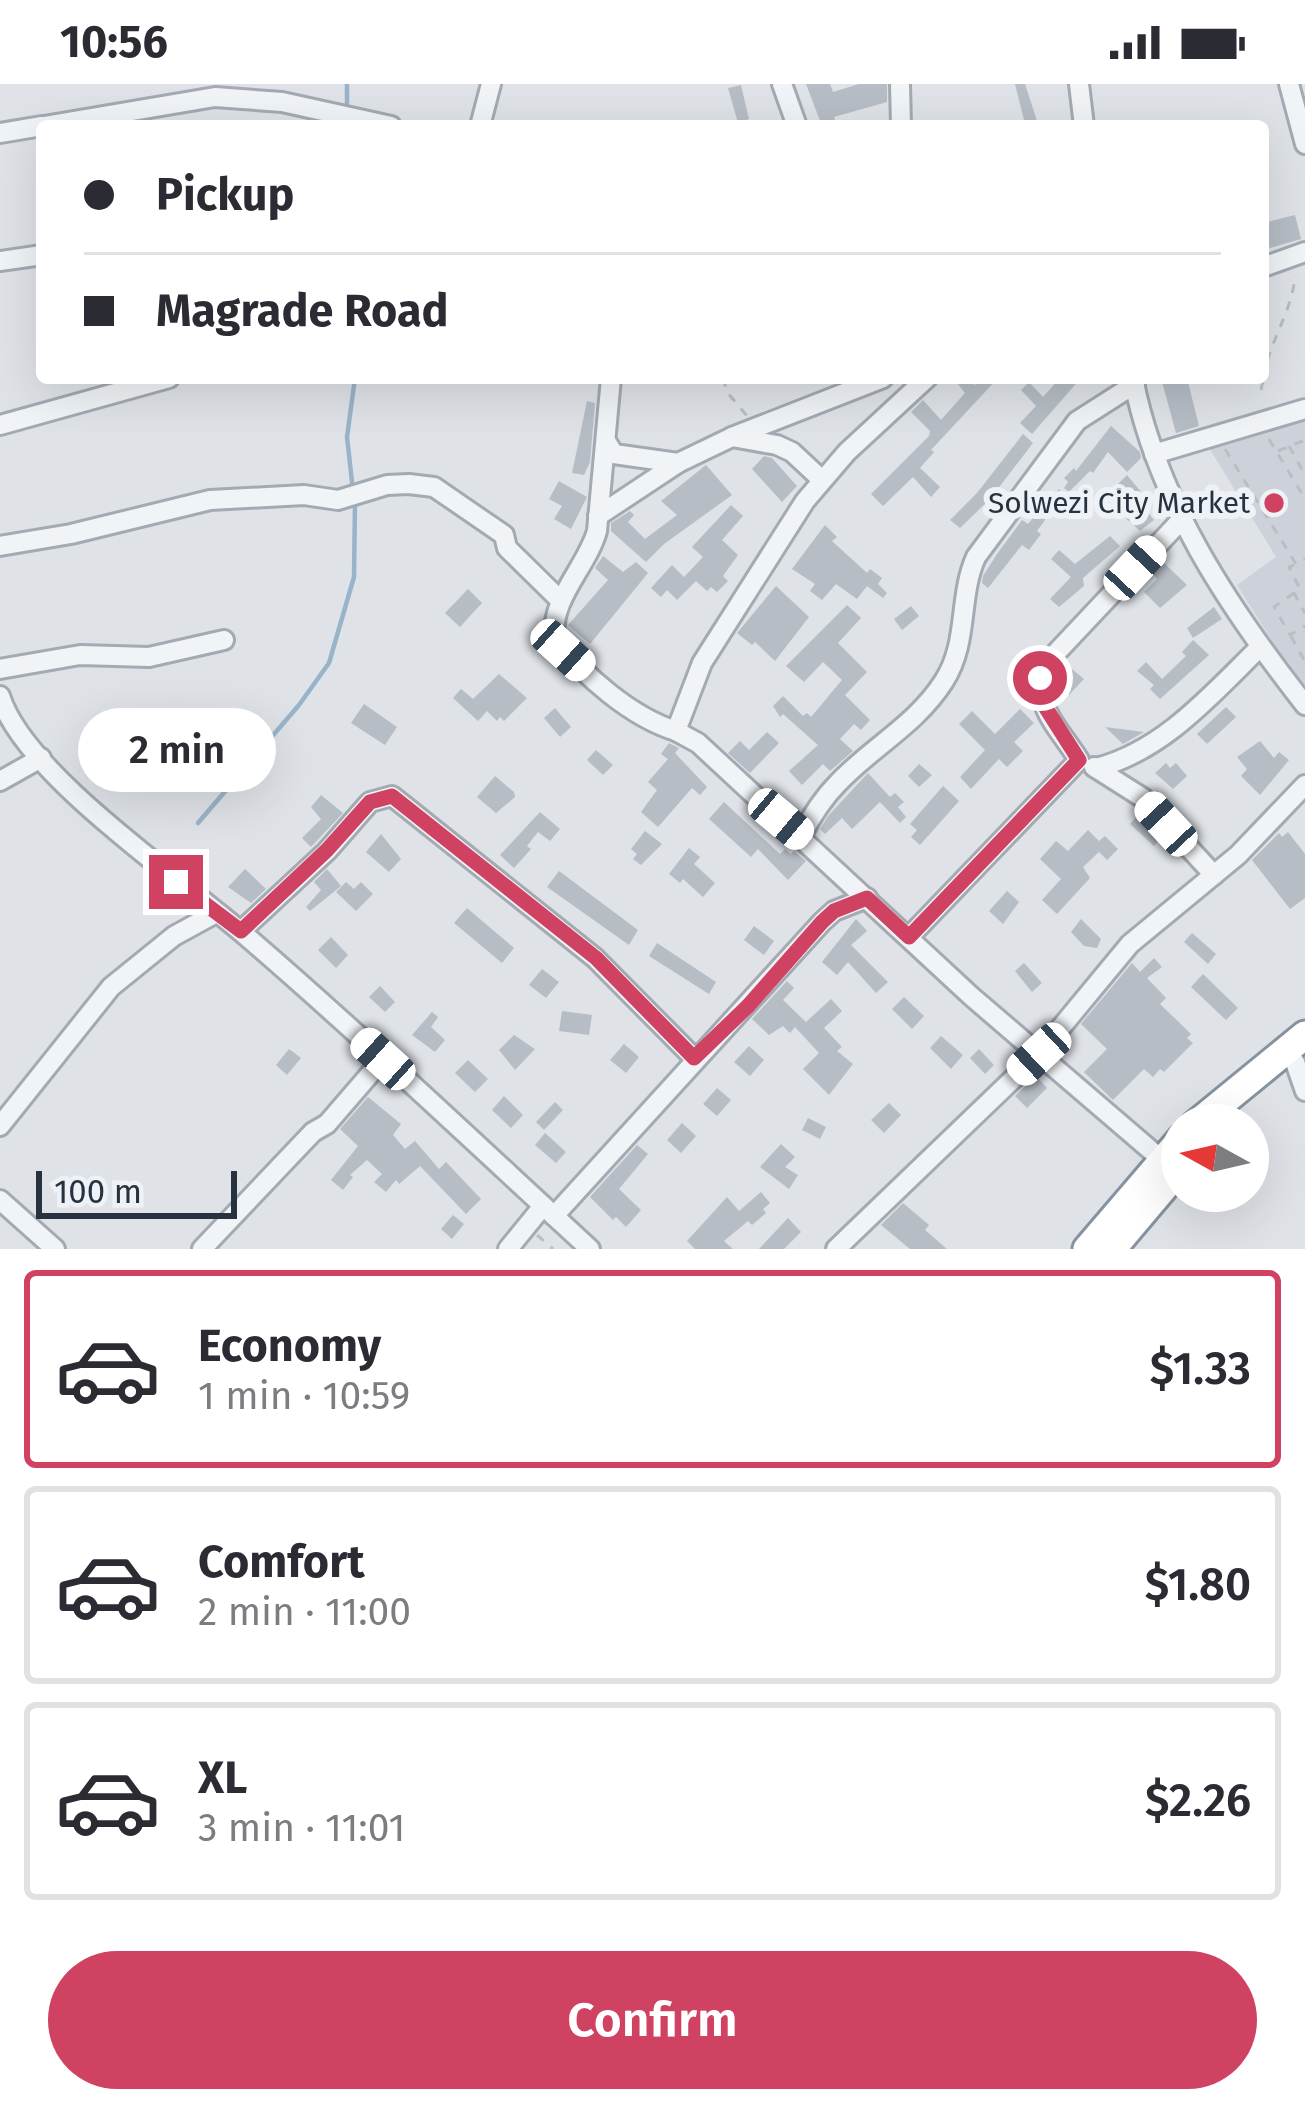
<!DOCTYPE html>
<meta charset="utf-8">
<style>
:root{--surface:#fff;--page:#f2f2f3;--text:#2b2b33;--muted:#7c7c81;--line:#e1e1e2;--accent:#cf4262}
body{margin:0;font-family:"Fira Sans",sans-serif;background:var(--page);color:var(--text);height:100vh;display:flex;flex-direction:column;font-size:45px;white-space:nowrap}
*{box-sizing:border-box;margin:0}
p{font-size:39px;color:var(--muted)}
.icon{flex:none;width:66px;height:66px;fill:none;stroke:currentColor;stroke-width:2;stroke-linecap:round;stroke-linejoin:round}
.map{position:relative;height:1165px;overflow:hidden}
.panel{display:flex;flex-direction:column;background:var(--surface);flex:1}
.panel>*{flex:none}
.hud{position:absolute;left:36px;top:36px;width:1233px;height:264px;border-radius:12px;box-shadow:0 12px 48px #0002;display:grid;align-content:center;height:264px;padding:0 48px;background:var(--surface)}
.needle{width:78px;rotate:278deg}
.buttons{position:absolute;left:1161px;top:1020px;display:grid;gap:24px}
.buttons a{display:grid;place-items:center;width:108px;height:108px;border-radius:50%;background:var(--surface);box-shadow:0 12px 48px #0002;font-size:60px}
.scale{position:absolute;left:36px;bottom:30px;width:201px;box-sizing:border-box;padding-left:12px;border:6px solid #28323f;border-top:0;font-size:33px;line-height:42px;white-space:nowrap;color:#28323f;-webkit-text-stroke:9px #eef2f6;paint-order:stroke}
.end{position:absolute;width:54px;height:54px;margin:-27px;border:15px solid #cf4262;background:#fff;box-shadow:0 0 0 6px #fff}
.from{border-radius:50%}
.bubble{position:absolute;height:84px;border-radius:42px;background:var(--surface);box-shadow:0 12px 48px #0002;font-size:39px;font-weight:600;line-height:84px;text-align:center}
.car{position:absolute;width:36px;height:72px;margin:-36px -18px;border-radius:15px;box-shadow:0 0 9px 3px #0007;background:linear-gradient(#fff 24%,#345 0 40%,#fff 0 76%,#345 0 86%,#fff 0)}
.hud b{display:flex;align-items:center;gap:42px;height:114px;font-size:45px}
.hud b+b{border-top:3px solid var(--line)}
.hud i{width:30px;height:30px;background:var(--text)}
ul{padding:21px 0 0;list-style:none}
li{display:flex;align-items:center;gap:36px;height:198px;margin:0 24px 18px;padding:0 24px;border:6px solid var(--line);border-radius:12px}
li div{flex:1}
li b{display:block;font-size:45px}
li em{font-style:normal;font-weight:600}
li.on{border-color:var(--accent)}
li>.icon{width:108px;height:108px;stroke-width:1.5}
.button{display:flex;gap:24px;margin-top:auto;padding:24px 48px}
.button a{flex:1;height:138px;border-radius:72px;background:var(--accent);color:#fff;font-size:48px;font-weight:600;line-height:138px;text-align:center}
.status{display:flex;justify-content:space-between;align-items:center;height:84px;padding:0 60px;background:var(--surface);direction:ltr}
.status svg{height:33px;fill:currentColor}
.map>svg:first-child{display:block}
.built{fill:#cdd2da}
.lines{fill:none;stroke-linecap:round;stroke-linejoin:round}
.stream{stroke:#99b4c9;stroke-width:4.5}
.building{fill:#b6bdc5}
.minor-casing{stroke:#a4aab2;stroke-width:24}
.highway-casing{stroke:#86929f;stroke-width:33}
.path{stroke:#b9bec3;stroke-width:3;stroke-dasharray:9 9;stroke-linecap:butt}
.minor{stroke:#f1f4f7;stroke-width:18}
.highway{stroke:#fff;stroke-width:27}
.route{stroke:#cf4262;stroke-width:15}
.poi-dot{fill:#cf4262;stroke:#eef2f6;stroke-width:4.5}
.labels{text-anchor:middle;stroke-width:12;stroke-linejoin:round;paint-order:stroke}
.poi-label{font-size:30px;fill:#28323f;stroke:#eef2f6;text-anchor:end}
</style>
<div class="status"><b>10:56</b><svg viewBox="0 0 49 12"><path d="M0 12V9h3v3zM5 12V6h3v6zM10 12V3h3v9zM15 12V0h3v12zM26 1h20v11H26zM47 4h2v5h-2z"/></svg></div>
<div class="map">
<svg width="1305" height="1165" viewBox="0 0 1305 1165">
<rect width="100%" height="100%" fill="#dfe3e8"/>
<polygon class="built" points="1305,329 1305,610 1237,501 1276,473 1209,364"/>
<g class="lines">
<g class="stream">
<polyline points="347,24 347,0"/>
<polyline points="353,407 347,353 355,294"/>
<polyline points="198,739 299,621 329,579 354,493 355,418"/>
</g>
</g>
<g class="building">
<polygon points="806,0 830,0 833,8 859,0 887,0 887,18 834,33 836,39 822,42"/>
<polygon points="1015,0 1025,0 1037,37 1025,40"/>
<polygon points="741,1 749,35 738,39 728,4"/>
<polygon points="1295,131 1301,155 1263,166 1263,139"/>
<polygon points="953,294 968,294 975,301 981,294 998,294 931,366 934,368 920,384 940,403 931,413 913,393 883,422 871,410 929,352 930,347 911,328 923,316 941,336 965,309"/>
<polygon points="1060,294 1081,294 1032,350 1020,339 1036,322 1021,306 1029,298 1043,313"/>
<polygon points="1161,294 1187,294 1199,342 1176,349"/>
<polygon points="587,317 595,319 590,378 584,391 572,389"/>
<polygon points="1111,342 1140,368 1141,374 1127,388 1108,368 1093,389 1090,387 1069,408 1064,404 1068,398 1064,394 1074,384 1076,387"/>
<polygon points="1023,350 1033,359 990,415 960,444 950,436 977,409"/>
<polygon points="764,372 772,374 797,402 782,418 752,385"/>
<polygon points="706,381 732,411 664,460 646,478 611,447 611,439 630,427 634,431 628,438 645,455 677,431 661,417"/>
<polygon points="1127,391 1152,421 1146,426 1154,436 1140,447 1121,430 1118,421 1122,418 1111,407"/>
<polygon points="559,397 587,413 571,445 554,435 562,422 549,415"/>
<polygon points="1059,405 1068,415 1059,425 1055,422 1037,447 1041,450 1029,466 1022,461 988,504 982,499 983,492 997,470 1022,436 1028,440"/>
<polygon points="731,421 743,432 722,456 738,471 723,492 728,497 717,508 711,503 707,507 696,497 677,516 667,506 661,513 651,504 672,481 684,493 703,473 692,463"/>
<polygon points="825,441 837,453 832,457 867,489 870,485 882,494 878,500 887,509 883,514 867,502 857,515 836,500 822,516 810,507 815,500 792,485"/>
<polygon points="1110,452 1120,462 1083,494 1084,502 1059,523 1050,515 1071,493 1051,475 1059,466 1075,480"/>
<polygon points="603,472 623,488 636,478 648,489 590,560 568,541 608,496 595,484"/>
<polygon points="1164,479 1187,501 1160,524 1144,508 1157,495 1153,490"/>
<polygon points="776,502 809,533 775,577 755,558 752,561 737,549"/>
<polygon points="468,505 482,519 460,543 445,529"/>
<polygon points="847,521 861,534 838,559 867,588 845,611 870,636 861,646 854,640 840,655 853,667 830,687 823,680 802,701 789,687 818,661 783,630 780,633 773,622 783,612 803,632 807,629 811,633 842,596 823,578 804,598 786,582"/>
<polygon points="911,522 919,532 902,546 894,535"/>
<polygon points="1214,523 1222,535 1193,554 1187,544"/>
<polygon points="1193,556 1209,571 1160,615 1150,605 1154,601 1137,587 1146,578 1162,595 1186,572 1182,568"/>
<polygon points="1072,585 1084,595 1069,611 1058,600"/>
<polygon points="499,590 527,614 504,637 500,633 497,637 487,627 478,637 453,614 461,605 473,615"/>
<polygon points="364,620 397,643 385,661 351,639"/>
<polygon points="1226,623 1236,633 1207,660 1197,650"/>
<polygon points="555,624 571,643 560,653 544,634"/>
<polygon points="1020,625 1034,639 1014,658 1023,667 1007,683 999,675 971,705 960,693 985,666 959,640 972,627 995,650"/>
<polygon points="1105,643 1144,648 1123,660"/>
<polygon points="767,648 779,659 750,689 728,669 740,657 749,666"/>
<polygon points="1260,657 1274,674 1279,668 1289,676 1260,711 1241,692 1247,685 1237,673"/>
<polygon points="669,659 679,664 675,669 707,703 700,711 692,704 658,743 641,728 657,706 648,698 668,675 661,670"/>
<polygon points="596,666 613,681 603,691 587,676"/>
<polygon points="1166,679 1170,684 1176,679 1187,692 1173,705 1155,689"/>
<polygon points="919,680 932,691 919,703 908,692"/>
<polygon points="868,689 890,713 895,709 904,718 898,723 906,733 900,739 880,718 852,745 842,734 825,750 820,745 828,732"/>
<polygon points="495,692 514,708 515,713 496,729 477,713"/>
<polygon points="943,702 959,717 920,761 911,753 917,746 910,740"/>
<polygon points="321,711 343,729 311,763 302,754 321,735 311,723"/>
<polygon points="724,718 780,770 785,765 791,770 794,767 806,777 788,796 758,765 751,773 709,735"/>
<polygon points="540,728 560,745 550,757 538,748 527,762 531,765 514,784 500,771"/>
<polygon points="1139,730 1161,754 1154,762 1130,740"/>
<polygon points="1088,746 1099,757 1105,752 1118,765 1107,776 1099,768 1083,783 1090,794 1057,830 1042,816 1061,795 1040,775 1056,757 1068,767"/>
<polygon points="645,747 662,760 641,781 633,775 637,770 631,765"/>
<polygon points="1288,748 1305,770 1305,814 1290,825 1252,776 1279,749 1282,753"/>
<polygon points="381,750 401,775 389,788 366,768"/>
<polygon points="689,764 700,773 694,780 715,799 703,813 683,795 680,799 669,790"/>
<polygon points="245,785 266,805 251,819 228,803"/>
<polygon points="327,785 341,802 310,827 306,823 321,806 314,798"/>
<polygon points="559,787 638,846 629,861 547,803"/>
<polygon points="346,798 354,805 361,798 373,810 356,827 336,808"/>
<polygon points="1007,807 1019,818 1003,840 989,827"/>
<polygon points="467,824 514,864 502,879 454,839"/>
<polygon points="856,835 867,847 851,861 888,898 876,909 848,878 837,891 822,878"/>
<polygon points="1081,835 1101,855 1097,864 1084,862 1071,848"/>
<polygon points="754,842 774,857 764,871 744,856"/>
<polygon points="1192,849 1216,870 1208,880 1184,858"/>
<polygon points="331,853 348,871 336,884 318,866"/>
<polygon points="657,859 716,898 709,910 649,872"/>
<polygon points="1154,874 1162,883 1147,894 1166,914 1160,920 1191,950 1187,954 1193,959 1164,988 1160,985 1153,993 1144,985 1113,1016 1084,988 1107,965 1081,940 1132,879 1140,888"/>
<polygon points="1024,879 1042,899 1032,908 1015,887"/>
<polygon points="542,885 559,898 546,914 529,901"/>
<polygon points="1203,890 1238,924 1226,936 1191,903"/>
<polygon points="787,897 794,904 783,916 806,938 831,915 842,927 824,944 842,963 837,967 853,980 829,1011 803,985 819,969 795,943 790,949 783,942 769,951 752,935"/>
<polygon points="380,902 395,918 385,928 369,913"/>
<polygon points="904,913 924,932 912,945 892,925"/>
<polygon points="562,927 592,931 589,951 559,947"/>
<polygon points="432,928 438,933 431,943 445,956 435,968 412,951"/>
<polygon points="514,951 535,965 515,986 499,966"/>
<polygon points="941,952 963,971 951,985 930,964"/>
<polygon points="624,960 639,973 626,989 610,976"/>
<polygon points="749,962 764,976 750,992 734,978"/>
<polygon points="289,965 301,974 287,991 276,981"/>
<polygon points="979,965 994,981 985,990 970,974"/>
<polygon points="468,976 488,995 475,1008 455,989"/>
<polygon points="1036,992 1047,1004 1027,1024 1015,1012"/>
<polygon points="717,1004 731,1016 717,1032 703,1020"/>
<polygon points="504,1012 523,1031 511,1044 492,1026"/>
<polygon points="368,1013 401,1040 393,1051 405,1065 415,1057 439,1085 446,1078 481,1115 466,1130 420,1082 399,1100 396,1096 386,1108 374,1098 382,1090 367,1076 350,1091 353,1093 343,1106 331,1096 358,1062 340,1045"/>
<polygon points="555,1018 563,1026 544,1046 536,1038"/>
<polygon points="889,1019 901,1031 884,1049 871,1036"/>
<polygon points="808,1034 826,1043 820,1055 802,1046"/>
<polygon points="682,1039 696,1052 681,1069 667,1056"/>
<polygon points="545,1049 566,1068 556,1079 535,1061"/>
<polygon points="781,1060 795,1073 785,1083 798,1091 789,1105 760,1083"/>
<polygon points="637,1061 648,1070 619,1105 641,1126 626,1143 616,1133 613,1136 590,1113"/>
<polygon points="761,1108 770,1119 763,1125 766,1129 752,1141 748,1137 724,1157 733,1165 695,1165 687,1157 727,1113 739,1127"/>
<polygon points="903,1119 929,1141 925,1146 947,1165 910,1165 881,1141"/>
<polygon points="453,1131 464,1140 452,1155 441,1145"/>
<polygon points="788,1134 801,1148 784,1165 759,1165"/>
</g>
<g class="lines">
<defs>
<g id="minor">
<polyline points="782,0 797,42"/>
<polyline points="900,0 901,42"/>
<polyline points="1079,0 1084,42"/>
<polyline points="1289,0 1305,60"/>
<polyline points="44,42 215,13 282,18 391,42"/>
<polyline points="480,42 491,0"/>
<polyline points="0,49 42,42"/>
<polyline points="0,177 42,171"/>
<polyline points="1263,183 1305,168"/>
<path d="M611 294 597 447C587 483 549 516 555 555 584 592 631 633 676 647"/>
<polyline points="927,294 847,368 805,417 702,579 676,647 698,659 971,912 1161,1075"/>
<path d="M1133 294C1157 417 1229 524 1305 621"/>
<polyline points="0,341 169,294"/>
<polyline points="732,353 883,294"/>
<polyline points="606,357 614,370 678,379"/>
<polyline points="1154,370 1305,325"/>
<polyline points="598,432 678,379 732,353 777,361 792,368 822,396"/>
<polyline points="0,462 71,450 210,416 304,411 338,416 387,401 409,400 434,403 504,451 507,464 561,517"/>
<polyline points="0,585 80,571 149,573 224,556"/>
<path d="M0 612C24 690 182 796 246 852 363 953 476 1060 590 1165"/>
<polyline points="1094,683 1143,714 1214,791"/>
<path d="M1096 684C1163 667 1211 611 1259 564"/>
<polyline points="0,697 41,674"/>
<path d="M801 752C811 733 822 715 838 699 873 662 916 641 944 597 969 558 958 513 976 473L1077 337 1135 300"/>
<polyline points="241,847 327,767 370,718 392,712 595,874 694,974"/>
<path d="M909 853 1079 676C1054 637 1023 613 1056 569L1183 434"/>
<polyline points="1295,978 1305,1007"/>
<polyline points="0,1042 111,903 174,852 216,829"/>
<polyline points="0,1116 55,1165"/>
<polyline points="554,1132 822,838 834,827 867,814"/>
<polyline points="202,1165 313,1048 327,1040 383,975"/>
<polyline points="508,1165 543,1122"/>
<polyline points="836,1165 1039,970 1130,860 1238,771 1305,701"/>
</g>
<g id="highway">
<polyline points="1195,1041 1305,951"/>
<polyline points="1087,1165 1182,1054"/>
<polyline points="1112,1165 1182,1082"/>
</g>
</defs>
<use href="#minor" class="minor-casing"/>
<use href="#highway" class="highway-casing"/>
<g class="path">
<polyline points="723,294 727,308 747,332"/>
<path d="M1263 294C1269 258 1293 226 1295 191"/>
<polyline points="1261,306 1263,296"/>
<polyline points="1269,355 1305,415"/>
<polyline points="1289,362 1305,391"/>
<polyline points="1225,365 1296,480 1305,475"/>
<polyline points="1278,367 1305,356"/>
<polyline points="1294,481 1289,483 1300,505 1294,509 1305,529"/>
<polyline points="1294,509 1274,523 1290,551 1305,542"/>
<polyline points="1291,552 1305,578"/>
<polyline points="537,1151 553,1165"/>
</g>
<use href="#minor" class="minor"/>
<use href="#highway" class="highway"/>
</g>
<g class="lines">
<polyline class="route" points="176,798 241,847 327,766 370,718 392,712 596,874 694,974 748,922 822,838 834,827 867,814 909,853 1079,676 1044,621 1040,594"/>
</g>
<circle class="poi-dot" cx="1274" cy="419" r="12"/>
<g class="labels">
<g class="poi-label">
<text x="1250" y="429">Solwezi City Market</text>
</g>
</g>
</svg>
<div class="buttons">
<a><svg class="needle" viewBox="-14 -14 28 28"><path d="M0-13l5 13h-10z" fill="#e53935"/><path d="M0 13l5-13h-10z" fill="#7c7c81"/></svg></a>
</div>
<div class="scale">100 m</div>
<i class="end from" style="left:1040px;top:594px"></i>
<i class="end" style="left:176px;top:798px"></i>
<div class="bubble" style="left:78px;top:624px;width:198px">2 min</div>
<i class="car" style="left:1135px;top:484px;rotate:43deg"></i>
<i class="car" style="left:563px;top:566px;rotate:132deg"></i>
<i class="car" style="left:781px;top:735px;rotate:130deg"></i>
<i class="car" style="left:1166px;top:740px;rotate:317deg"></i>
<i class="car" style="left:1039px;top:970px;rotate:227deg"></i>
<i class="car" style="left:383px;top:975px;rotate:312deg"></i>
<div class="hud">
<b><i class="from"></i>Pickup</b>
<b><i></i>Magrade Road</b>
</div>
</div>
<section class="panel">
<ul>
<li class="on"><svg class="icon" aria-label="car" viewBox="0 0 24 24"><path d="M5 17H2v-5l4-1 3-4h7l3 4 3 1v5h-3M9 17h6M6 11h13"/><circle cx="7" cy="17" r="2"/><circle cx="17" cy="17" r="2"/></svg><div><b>Economy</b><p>1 min · 10:59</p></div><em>$1.33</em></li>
<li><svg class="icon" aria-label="car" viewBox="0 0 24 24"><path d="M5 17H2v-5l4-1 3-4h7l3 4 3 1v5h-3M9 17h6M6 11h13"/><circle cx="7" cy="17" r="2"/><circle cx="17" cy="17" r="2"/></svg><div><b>Comfort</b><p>2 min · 11:00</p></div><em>$1.80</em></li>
<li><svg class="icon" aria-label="car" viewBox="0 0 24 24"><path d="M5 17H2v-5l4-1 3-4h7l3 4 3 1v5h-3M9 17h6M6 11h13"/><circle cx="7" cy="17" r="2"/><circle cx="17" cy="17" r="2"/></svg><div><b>XL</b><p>3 min · 11:01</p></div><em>$2.26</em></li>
</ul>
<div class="button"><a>Confirm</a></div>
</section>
